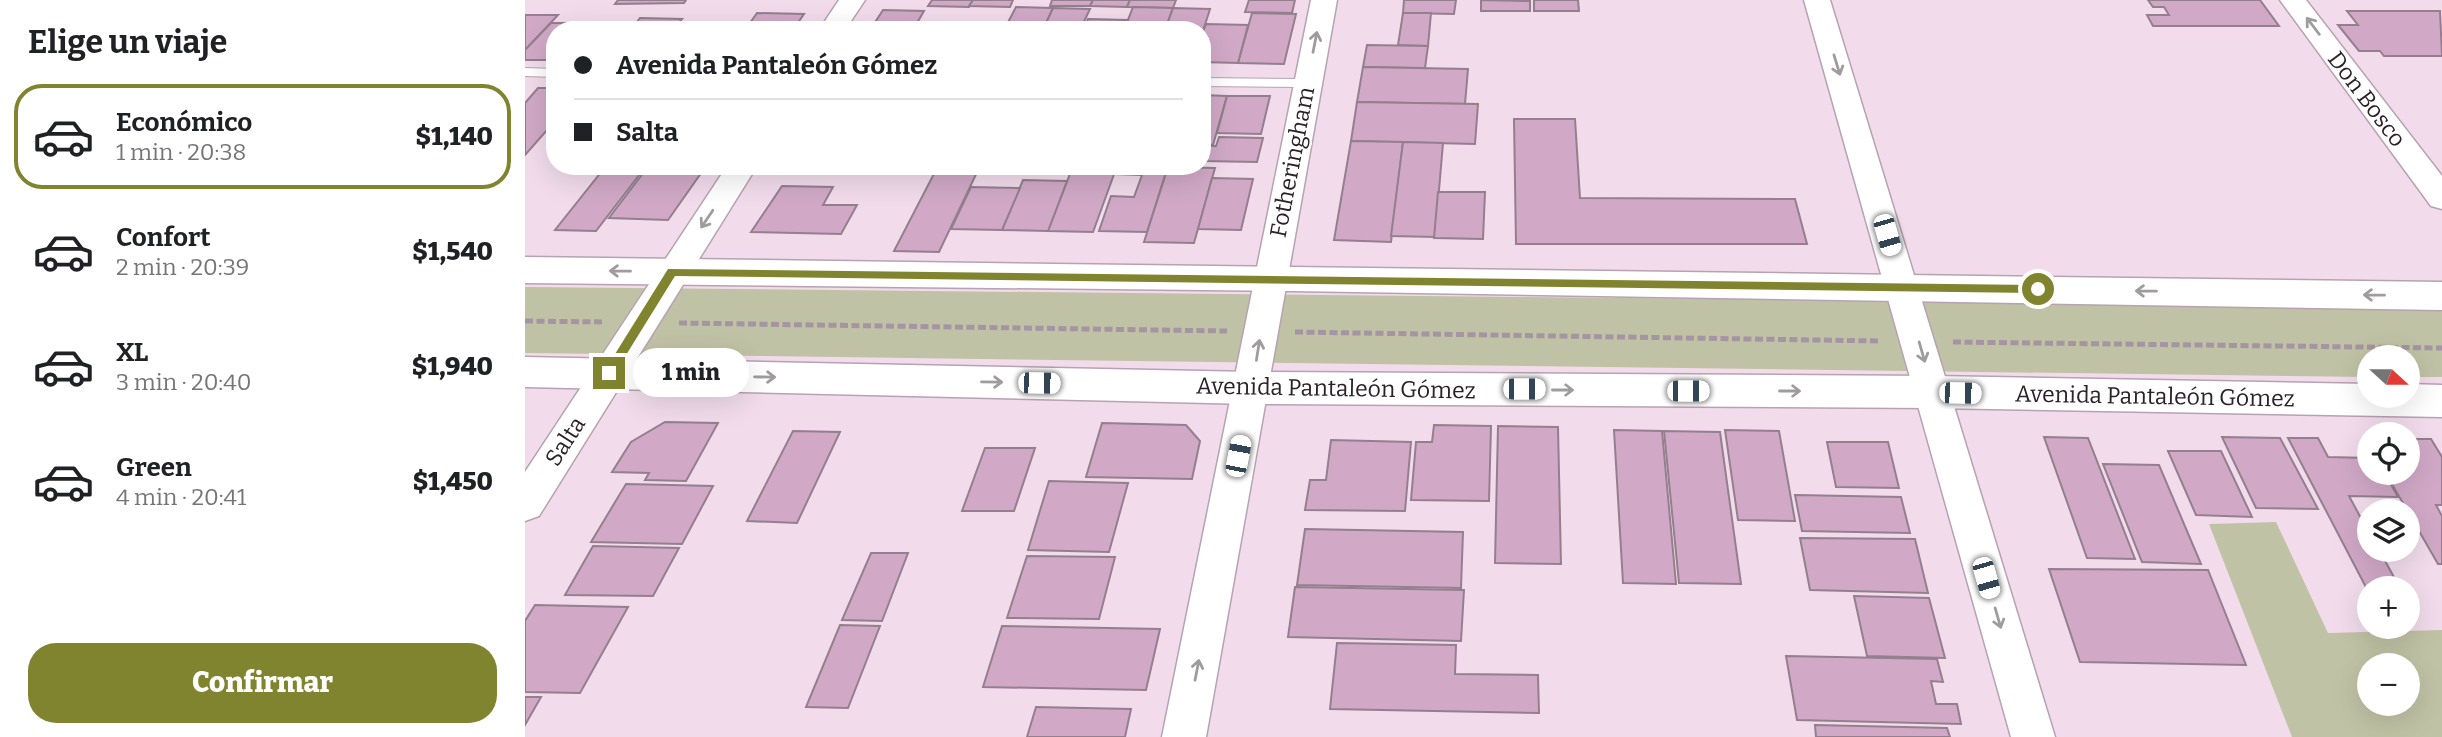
<!DOCTYPE html>
<html lang="es">
<meta charset="utf-8">
<style>
:root{--surface:#fff;--page:#f6f6f6;--text:#202124;--muted:#757577;--line:#e0e0e0;--accent:#80842e}
body{margin:0;font-family:Bitter,serif;background:var(--page);color:var(--text);height:100vh;display:flex;flex-direction:column;font-size:26px;white-space:nowrap}
*{box-sizing:border-box;margin:0}
p{font-size:23px;color:var(--muted)}
.icon{flex:none;width:38px;height:38px;fill:none;stroke:currentColor;stroke-width:2;stroke-linecap:round;stroke-linejoin:round}
.map{position:relative;flex:1;overflow:hidden}
.sheet{display:flex;flex-direction:column;background:var(--surface);width:525px}
.sheet>*{flex:none}
.guide{position:absolute;left:21px;top:21px;width:665px;height:154px;border-radius:28px;box-shadow:0 7px 28px #0002;display:grid;align-content:center;height:154px;padding:0 28px;background:var(--surface)}
.needle{width:46px;rotate:111deg}
.controls{position:absolute;left:1832px;top:345px;display:grid;gap:14px}
.controls a{display:grid;place-items:center;width:63px;height:63px;border-radius:50%;background:var(--surface);box-shadow:0 7px 28px #0002;font-size:35px}
.end{position:absolute;width:32px;height:32px;margin:-16px;border:9px solid #80842e;background:#fff;box-shadow:0 0 0 4px #fff}
.from{border-radius:50%}
.bubble{position:absolute;height:49px;border-radius:24px;background:var(--surface);box-shadow:0 7px 28px #0002;font-size:23px;font-weight:800;line-height:49px;text-align:center}
.car{position:absolute;width:21px;height:42px;margin:-21px -10px;border-radius:9px;box-shadow:0 0 5px 2px #0007;background:linear-gradient(#fff 24%,#345 0 40%,#fff 0 76%,#345 0 86%,#fff 0)}
.guide b{display:flex;align-items:center;gap:24px;height:66px;font-size:26px}
.guide b+b{border-top:2px solid var(--line)}
.guide i{width:18px;height:18px;background:var(--text)}
ul{padding:0;list-style:none}
li{display:flex;align-items:center;gap:21px;height:105px;margin:0 14px 10px;padding:0 14px;border:4px solid transparent;border-radius:28px}
li div{flex:1}
li b{display:block;font-size:26px}
li em{font-style:normal;font-weight:800}
li.active{border-color:var(--accent)}
li>.icon{width:63px;height:63px;stroke-width:1.5}
h2{padding:0 28px;font-size:32px;line-height:84px}
.button{display:flex;gap:14px;margin-top:auto;padding:14px 28px}
.button a{flex:1;height:80px;border-radius:28px;background:var(--accent);color:#fff;font-size:28px;font-weight:800;line-height:80px;text-align:center}
main{display:flex;flex:1;min-height:0}
.map>svg:first-child{display:block}
.green{fill:#c0c2a5;fill-rule:evenodd}
.building{fill:#d1a9c7;stroke:#937f8d;stroke-width:2}
.lines{fill:none;stroke-linecap:round;stroke-linejoin:round}
.service-casing{stroke:#b7a2b1;stroke-width:2}
.minor-casing{stroke:#b7a2b1;stroke-width:3}
.secondary-casing{stroke:#b7a2b1;stroke-width:3}
.path{stroke:#a594a1;stroke-width:5;stroke-dasharray:8 3.5;stroke-linecap:butt}
.service{fill:#fff;fill-rule:evenodd}
.minor{fill:#fff;fill-rule:evenodd}
.secondary{fill:#fff;fill-rule:evenodd}
.oneway{stroke:#9f9c9e}
.route{fill:#80842e}
.labels{text-anchor:middle;stroke-width:5;stroke-linejoin:round;paint-order:stroke}
.street-label{font-size:23px;fill:#2a2228;stroke:#fff}
</style>
<main>
<section class="sheet">
<h2>Elige un viaje</h2>
<ul>
<li class="active"><svg class="icon" aria-label="car" viewBox="0 0 24 24"><path d="M5 17H2v-5l4-1 3-4h7l3 4 3 1v5h-3M9 17h6M6 11h13"/><circle cx="7" cy="17" r="2"/><circle cx="17" cy="17" r="2"/></svg><div><b>Económico</b><p>1 min · 20:38</p></div><em>$1,140</em></li>
<li><svg class="icon" aria-label="car" viewBox="0 0 24 24"><path d="M5 17H2v-5l4-1 3-4h7l3 4 3 1v5h-3M9 17h6M6 11h13"/><circle cx="7" cy="17" r="2"/><circle cx="17" cy="17" r="2"/></svg><div><b>Confort</b><p>2 min · 20:39</p></div><em>$1,540</em></li>
<li><svg class="icon" aria-label="car" viewBox="0 0 24 24"><path d="M5 17H2v-5l4-1 3-4h7l3 4 3 1v5h-3M9 17h6M6 11h13"/><circle cx="7" cy="17" r="2"/><circle cx="17" cy="17" r="2"/></svg><div><b>XL</b><p>3 min · 20:40</p></div><em>$1,940</em></li>
<li><svg class="icon" aria-label="car" viewBox="0 0 24 24"><path d="M5 17H2v-5l4-1 3-4h7l3 4 3 1v5h-3M9 17h6M6 11h13"/><circle cx="7" cy="17" r="2"/><circle cx="17" cy="17" r="2"/></svg><div><b>Green</b><p>4 min · 20:41</p></div><em>$1,450</em></li>
</ul>
<div class="button"><a>Confirmar</a></div>
</section>
<div class="map">
<svg width="1917" height="737" viewBox="0 0 1917 737">
<rect width="100%" height="100%" fill="#f2dcec"/>
<g class="green">
<polygon points="0,287 1917,306 1917,377 1883,377 1883,357 1844,357 1844,377 0,353"/>
<path d="M1751 522 1803 633 1917 630V737H1767L1684 524ZM1844 665H1883V704H1844Z"/>
</g>
<g class="building">
<polygon points="93,0 161,0 159,3 90,4"/>
<polygon points="407,0 448,0 444,7 403,6"/>
<polygon points="448,0 488,0 485,7 444,6"/>
<polygon points="527,0 568,0 565,6 525,6"/>
<polygon points="568,0 605,0 602,7 565,6"/>
<polygon points="605,0 651,0 648,8 602,7"/>
<polygon points="724,0 770,0 767,13 720,12"/>
<polygon points="879,0 931,0 929,14 878,13"/>
<polygon points="956,0 1005,1 1005,11 956,11"/>
<polygon points="1009,0 1053,0 1054,11 1009,11"/>
<polygon points="1623,0 1735,0 1754,26 1628,26 1622,15 1644,15 1639,7 1628,7"/>
<polygon points="491,7 528,8 518,30 479,30"/>
<polygon points="608,7 648,8 640,30 599,30"/>
<polygon points="528,8 565,9 555,30 518,30"/>
<polygon points="648,8 685,9 677,34 677,30 640,30"/>
<polygon points="358,10 399,11 388,30 345,30"/>
<polygon points="1822,11 1915,11 1917,56 1859,56 1855,51 1834,51 1813,25 1833,25"/>
<polygon points="232,13 279,14 268,30 220,30"/>
<polygon points="727,13 771,14 759,64 713,63"/>
<polygon points="878,13 906,13 903,46 873,45"/>
<polygon points="0,15 33,15 0,50"/>
<polygon points="115,18 157,19 148,30 106,30"/>
<polygon points="563,19 603,20 599,30 558,30"/>
<polygon points="26,23 68,23 62,30 30,30 30,60 0,60 0,50"/>
<polygon points="68,23 110,24 105,30 62,30"/>
<polygon points="194,24 221,25 217,30 190,30"/>
<polygon points="681,24 723,25 713,63 677,62 677,34"/>
<polygon points="842,45 903,46 900,68 838,67"/>
<polygon points="838,67 943,69 940,104 832,102"/>
<polygon points="13,88 30,88 30,121 0,155 0,103"/>
<polygon points="677,95 702,96 688,145 677,144"/>
<polygon points="702,96 745,96 736,134 692,133"/>
<polygon points="832,102 953,104 950,144 826,141"/>
<polygon points="989,119 1050,119 1055,198 1270,199 1282,244 991,244"/>
<polygon points="694,137 738,138 732,162 677,161 677,146 691,146"/>
<polygon points="826,141 878,142 866,242 809,240"/>
<polygon points="878,142 918,143 910,237 866,236"/>
<polygon points="81,166 121,166 71,231 30,230"/>
<polygon points="413,166 455,166 414,252 369,251"/>
<polygon points="548,166 592,166 568,232 523,231"/>
<polygon points="592,166 643,166 622,232 574,231 586,196 609,197 617,175 589,174"/>
<polygon points="643,167 690,168 669,243 619,242"/>
<polygon points="122,168 179,169 143,220 84,218"/>
<polygon points="687,178 728,179 716,230 673,229"/>
<polygon points="498,180 542,181 523,231 477,230"/>
<polygon points="257,186 308,187 298,205 332,205 316,234 226,232"/>
<polygon points="446,187 495,188 477,230 426,229"/>
<polygon points="913,192 960,192 958,239 909,238"/>
<polygon points="140,422 193,423 161,481 120,480 124,473 87,472 106,442"/>
<polygon points="577,423 661,425 675,441 667,479 561,477"/>
<polygon points="909,425 966,426 964,501 886,500 891,442 907,442"/>
<polygon points="973,426 1033,427 1036,564 970,563"/>
<polygon points="1089,430 1137,431 1151,584 1098,583"/>
<polygon points="1200,430 1254,431 1270,521 1213,520"/>
<polygon points="268,431 315,432 272,523 222,521"/>
<polygon points="1139,431 1195,432 1216,584 1154,583"/>
<polygon points="1519,437 1563,438 1610,559 1562,558"/>
<polygon points="1697,437 1755,438 1793,509 1731,508"/>
<polygon points="1763,438 1793,438 1803,457 1844,458 1844,472 1859,472 1873,497 1824,496 1844,533 1844,550 1854,550 1875,588 1844,588 1844,593"/>
<polygon points="1883,439 1906,439 1917,457 1917,505 1911,505 1917,516 1917,564 1913,564 1860,472 1883,472"/>
<polygon points="806,440 886,442 880,511 780,510 785,480 801,480"/>
<polygon points="1302,442 1363,442 1374,488 1311,487"/>
<polygon points="460,448 510,448 489,511 437,511"/>
<polygon points="1643,451 1696,451 1727,517 1671,515"/>
<polygon points="1578,464 1634,465 1676,564 1617,562"/>
<polygon points="524,481 603,483 584,552 503,550"/>
<polygon points="101,484 188,486 157,544 66,542"/>
<polygon points="1270,495 1376,497 1385,533 1277,531"/>
<polygon points="780,529 938,532 936,588 772,585"/>
<polygon points="1275,538 1390,539 1403,593 1285,590"/>
<polygon points="68,546 154,548 128,596 40,595"/>
<polygon points="346,553 383,553 357,621 317,620"/>
<polygon points="502,556 590,557 574,619 482,618"/>
<polygon points="1524,569 1683,570 1721,665 1555,662"/>
<polygon points="770,587 939,590 936,641 763,637"/>
<polygon points="1329,596 1404,598 1420,658 1342,656"/>
<polygon points="10,605 103,607 55,693 0,692 0,621"/>
<polygon points="315,625 355,626 323,708 281,707"/>
<polygon points="477,626 635,629 621,690 458,687"/>
<polygon points="812,643 931,645 930,674 1013,675 1014,713 805,709"/>
<polygon points="1261,656 1412,659 1418,682 1406,681 1411,704 1432,704 1436,724 1272,720"/>
<polygon points="0,697 16,697 0,725"/>
<polygon points="511,707 606,709 600,737 502,737"/>
<polygon points="1290,725 1422,728 1425,737 1291,737"/>
</g>
<g class="lines">
<defs>
<g id="service">
<polygon points="0,68 30,69 30,77 0,76"/>
<polygon points="677,78 782,79 789,83 782,87 677,86"/>
</g>
<g id="minor">
<polygon points="314,0 340,0 320,30 294,30"/>
<polygon points="786,0 812,0 681,737 637,737"/>
<polygon points="1279,0 1305,0 1530,737 1486,737"/>
<polygon points="1755,0 1781,0 1917,176 1917,209 1906,206"/>
<polygon points="202,166 232,166 14,516 0,521 0,472"/>
</g>
<g id="secondary">
<polygon points="0,257 1917,282 1917,310 767,291 0,283"/>
<polygon points="0,357 727,372 1408,376 1844,384 1844,396 1883,396 1883,384 1917,385 1917,417 1408,408 727,404 0,387"/>
</g>
</defs>
<use href="#service" class="service-casing"/>
<use href="#minor" class="minor-casing"/>
<use href="#secondary" class="secondary-casing"/>
<g class="path">
<polyline points="0,321 79,322"/>
<polyline points="154,323 702,331"/>
<polyline points="770,332 1356,341"/>
<polyline points="1428,342 1917,348"/>
</g>
<use href="#service" class="service"/>
<use href="#minor" class="minor"/>
<use href="#secondary" class="secondary"/>
</g>
<defs><path id="oneway-shaft" d="M-6 0H5M1.5-3L5.5 0L1.5 3" fill="none" stroke-width="1.6" stroke-linecap="round" stroke-linejoin="round" transform="scale(1.75)"/></defs>
<g class="oneway">
<use href="#oneway-shaft" transform="translate(1788 26) rotate(-127)"/>
<use href="#oneway-shaft" transform="translate(790 42) rotate(-79)"/>
<use href="#oneway-shaft" transform="translate(1312 65) rotate(73)"/>
<use href="#oneway-shaft" transform="translate(182 219) rotate(124)"/>
<use href="#oneway-shaft" transform="translate(95 271) rotate(-179)"/>
<use href="#oneway-shaft" transform="translate(1621 291) rotate(-179)"/>
<use href="#oneway-shaft" transform="translate(1849 295) rotate(-179)"/>
<use href="#oneway-shaft" transform="translate(733 350) rotate(-81)"/>
<use href="#oneway-shaft" transform="translate(1397 352) rotate(74)"/>
<use href="#oneway-shaft" transform="translate(240 377) rotate(1)"/>
<use href="#oneway-shaft" transform="translate(467 382) rotate(1)"/>
<use href="#oneway-shaft" transform="translate(1038 390)"/>
<use href="#oneway-shaft" transform="translate(1265 391)"/>
<use href="#oneway-shaft" transform="translate(1473 618) rotate(74)"/>
<use href="#oneway-shaft" transform="translate(672 670) rotate(-79)"/>
</g>
<polygon class="route" points="143,269 1513,285 1518,289 1513,293 150,276 88,376 80,376 80,370"/>
<g class="labels">
<g class="street-label">
<text transform="translate(1842 99) rotate(53)" y="8">Don Bosco</text>
<text transform="translate(767 162) rotate(-79)" y="8">Fotheringham</text>
<text transform="translate(811 388) rotate(1)" y="8">Avenida Pantaleón Gómez</text>
<text transform="translate(1630 396) rotate(1)" y="8">Avenida Pantaleón Gómez</text>
<text transform="translate(40 441) rotate(-57)" y="8">Salta</text>
</g>
</g>
</svg>
<div class="controls">
<a><svg class="needle" viewBox="-14 -14 28 28"><path d="M0-13l5 13h-10z" fill="#e53935"/><path d="M0 13l5-13h-10z" fill="#757577"/></svg></a>
<a><svg class="icon" aria-label="locate" viewBox="0 0 24 24"><circle cx="12" cy="12" r="6"/><path d="M12 2v4M12 18v4M2 12h4M18 12h4"/></svg></a>
<a><svg class="icon" aria-label="layers" viewBox="0 0 24 24"><path d="M12 4l9 5-9 5-9-5zM3 14l9 5 9-5"/></svg></a>
<a>+</a>
<a>−</a>
</div>
<i class="end from" style="left:1513px;top:289px"></i>
<i class="end" style="left:84px;top:373px"></i>
<div class="bubble" style="left:108px;top:348px;width:116px">1 min</div>
<i class="car" style="left:1362px;top:235px;rotate:164deg"></i>
<i class="car" style="left:514px;top:383px;rotate:91deg"></i>
<i class="car" style="left:999px;top:389px;rotate:90deg"></i>
<i class="car" style="left:1163px;top:391px;rotate:90deg"></i>
<i class="car" style="left:1435px;top:393px;rotate:91deg"></i>
<i class="car" style="left:713px;top:456px;rotate:11deg"></i>
<i class="car" style="left:1461px;top:578px;rotate:164deg"></i>
<div class="guide">
<b><i class="from"></i>Avenida Pantaleón Gómez</b>
<b><i></i>Salta</b>
</div>
</div>
</main>
